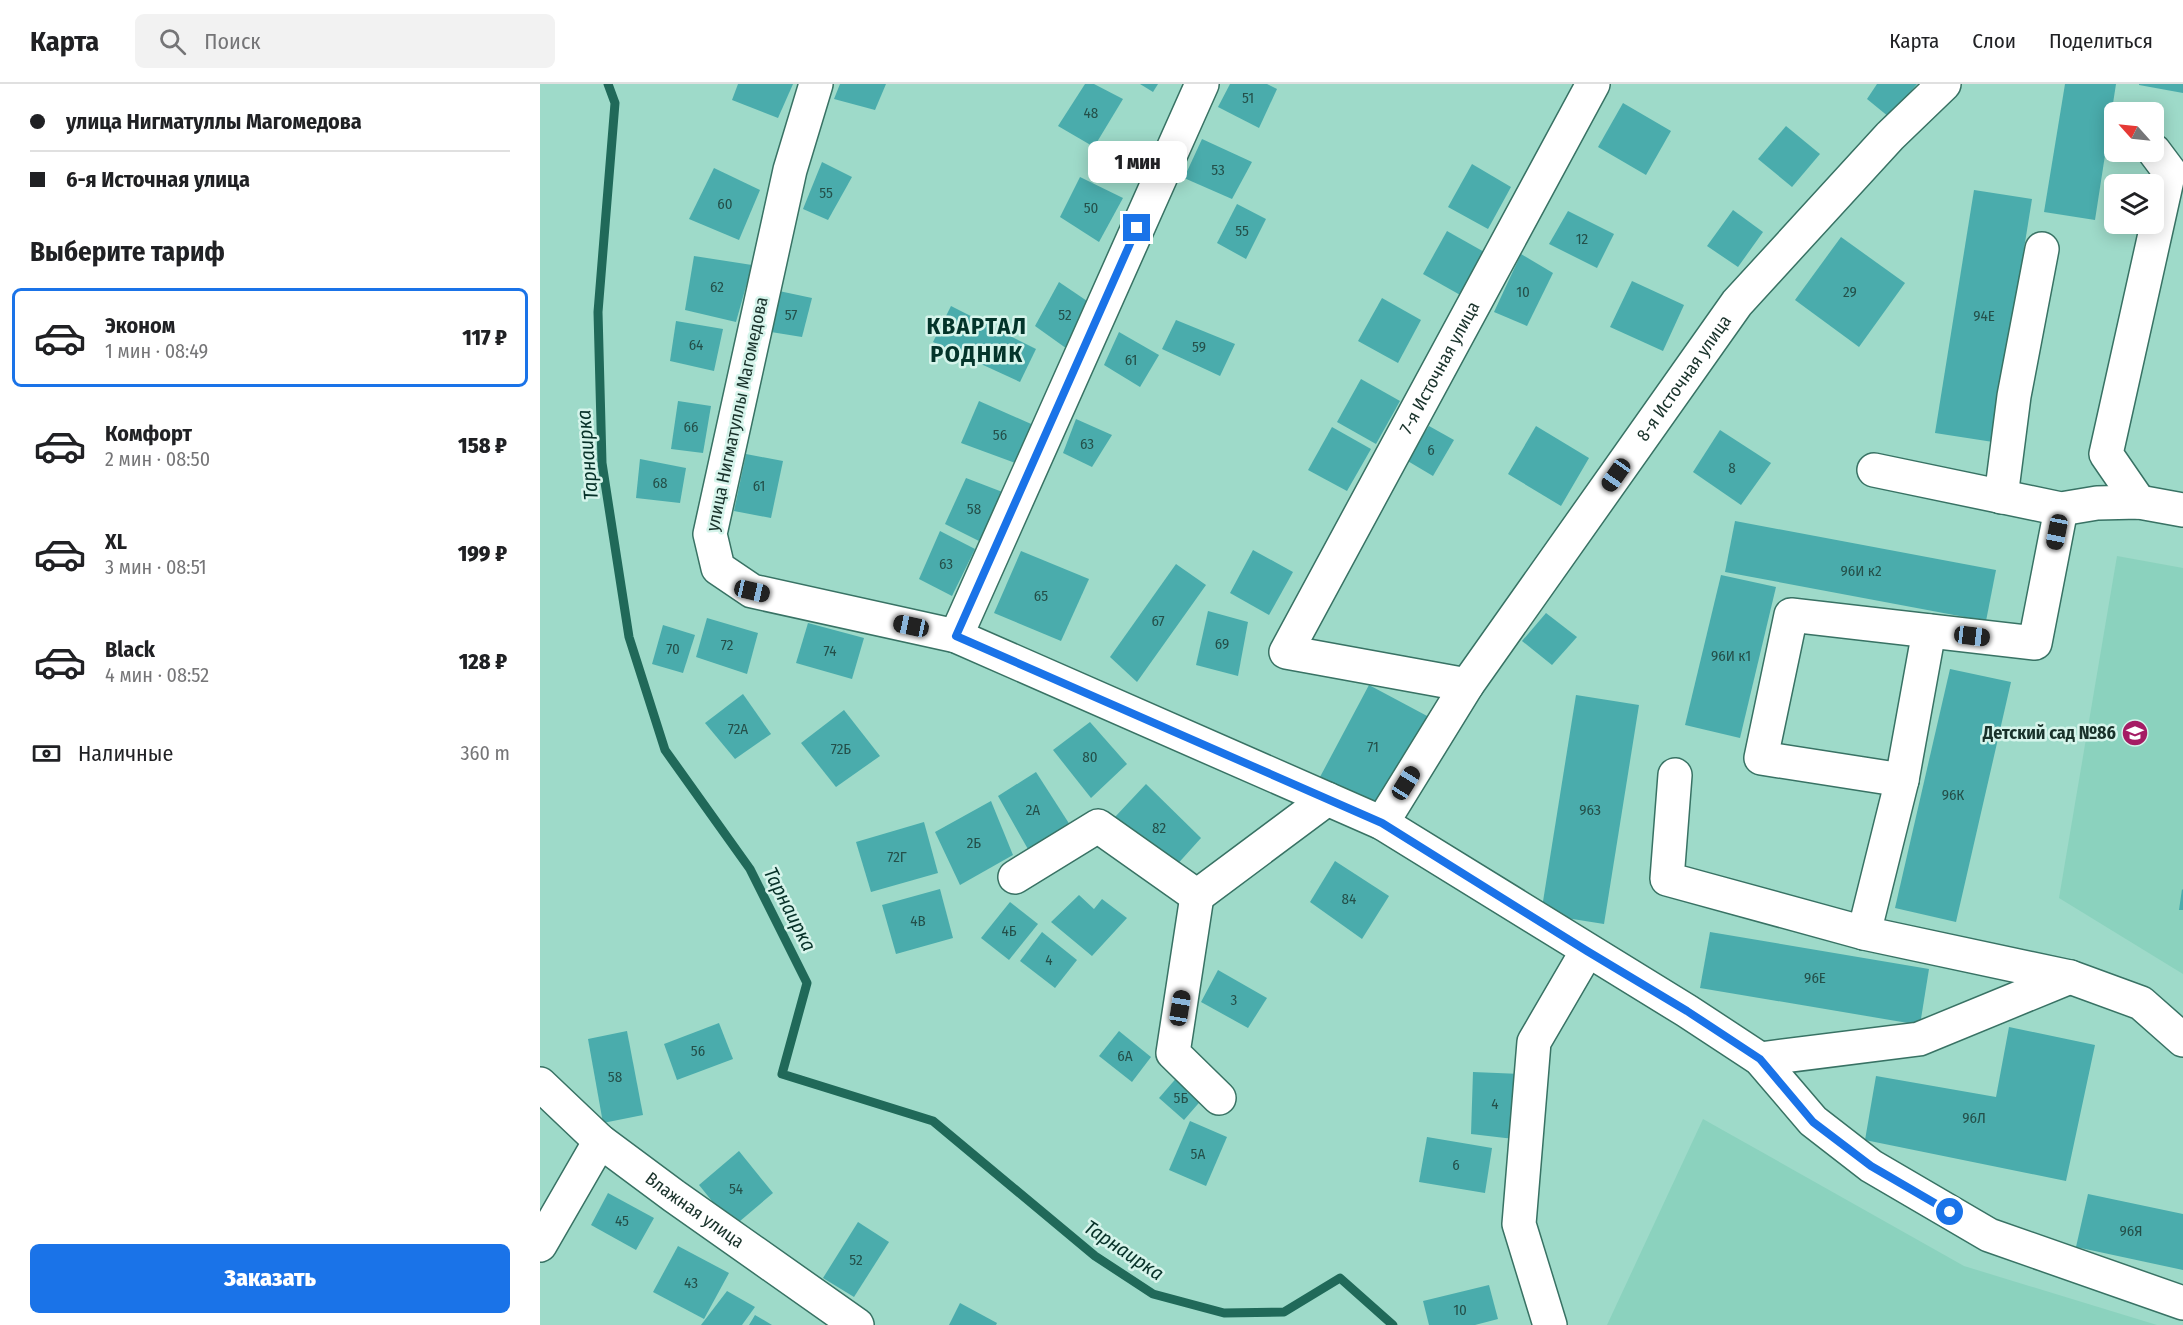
<!DOCTYPE html>
<html lang="ru">
<meta charset="utf-8">
<style>
:root{--surface:#fff;--page:#f2f2f2;--text:#202124;--muted:#757577;--line:#e0e0e0;--accent:#1a73e8}
body{margin:0;font-family:"Fira Sans Condensed",sans-serif;background:var(--page);color:var(--text);height:100vh;display:flex;flex-direction:column;font-size:22px;white-space:nowrap}
*{box-sizing:border-box;margin:0}
p{font-size:20px;color:var(--muted)}
.icon{flex:none;width:33px;height:33px;fill:none;stroke:currentColor;stroke-width:2;stroke-linecap:round;stroke-linejoin:round}
.map{position:relative;flex:1;overflow:hidden}
.drawer{display:flex;flex-direction:column;background:var(--surface);width:540px}
.drawer>*{flex:none}
.top-card{display:grid;align-content:center;height:132px;padding:0 30px;background:var(--surface)}
.needle{width:39px;rotate:297deg}
.tools{position:absolute;left:1564px;top:18px;display:grid;gap:12px}
.tools a{display:grid;place-items:center;width:60px;height:60px;border-radius:9px;background:var(--surface);box-shadow:0 3px 15px #0003;font-size:30px}
.end{position:absolute;width:27px;height:27px;margin:-14px;border:8px solid #1a73e8;background:#fff;box-shadow:0 0 0 3px #fff}
.from{border-radius:50%}
.bubble{position:absolute;height:42px;border-radius:9px;background:var(--surface);box-shadow:0 3px 15px #0003;font-size:20px;font-weight:800;line-height:42px;text-align:center}
.car{position:absolute;width:18px;height:36px;margin:-18px -9px;border-radius:8px;box-shadow:0 0 4px 2px #0007;background:linear-gradient(#222 24%,#8ab4d8 0 40%,#222 0 76%,#8ab4d8 0 86%,#222 0)}
.top-card b{display:flex;align-items:center;gap:21px;height:57px;font-size:22px}
.top-card b+b{border-top:2px solid var(--line)}
.top-card i{width:15px;height:15px;background:var(--text)}
ul{padding:0;list-style:none}
li{display:flex;align-items:center;gap:18px;height:99px;margin:0 12px 9px;padding:0 18px;border:3px solid transparent;border-radius:9px}
li div{flex:1}
li b{display:block;font-size:22px}
li em{font-style:normal;font-weight:800}
li.on{border-color:var(--accent)}
li>.icon{width:54px;height:54px;stroke-width:1.5}
h2{padding:0 30px;font-size:27px;line-height:72px}
.pay{display:flex;align-items:center;gap:15px;height:66px;padding:0 30px;font-size:22px}
.pay p{margin-inline-start:auto}
.primary-button{display:flex;gap:12px;margin-top:auto;padding:12px 30px}
.primary-button a{flex:1;height:69px;border-radius:9px;background:var(--accent);color:#fff;font-size:24px;font-weight:800;line-height:69px;text-align:center}
header{display:flex;align-items:center;gap:36px;box-sizing:border-box;height:84px;padding:0 30px;background:var(--surface);border-bottom:2px solid var(--line)}
header strong{font-size:28px}
nav{display:flex;gap:33px;margin-inline-start:auto;font-size:21px}
.search{width:420px;height:54px;background:var(--page);display:flex;align-items:center;gap:15px;box-sizing:border-box;padding:0 21px;border-radius:9px;color:var(--muted);font-size:22px}
main{display:flex;flex:1;min-height:0}
.map>svg:first-child{display:block}
.built{fill:#8bd2be}
.lines{fill:none;stroke-linecap:round;stroke-linejoin:round}
.stream{stroke:#206959;stroke-width:9}
.building{fill:#4aacac}
.minor-casing{stroke:#387264;stroke-width:36}
.minor{stroke:#fff;stroke-width:33}
.route{stroke:#1a73e8;stroke-width:8}
.labels{text-anchor:middle;stroke-width:5;stroke-linejoin:round;paint-order:stroke}
.number-label{font-size:15px;fill:#24504a}
.street-label{font-size:18px;fill:#18312a;stroke:#d6f4eb}
.poi-label{font-size:18px;font-weight:bold;fill:#18312a;stroke:#d6f4eb;text-anchor:end}
.water-label{font-size:20px;font-style:italic;fill:#063128;stroke:#d6f4eb}
.district-label{font-size:24px;font-weight:bold;letter-spacing:1.5px;fill:#03342a;stroke:#d6f4eb}
</style>
<header>
<strong>Карта</strong>
<div class="search"><svg class="icon" aria-label="search" viewBox="0 0 24 24"><circle cx="10" cy="10" r="6"/><path d="M15 15l6 6"/></svg>Поиск</div>
<nav><a>Карта</a><a>Слои</a><a>Поделиться</a></nav>
</header>
<main>
<section class="drawer">
<div class="top-card">
<b><i class="from"></i>улица Нигматуллы Магомедова</b>
<b><i></i>6-я Источная улица</b>
</div>
<h2>Выберите тариф</h2>
<ul>
<li class="on"><svg class="icon" aria-label="car" viewBox="0 0 24 24"><path d="M5 17H2v-5l4-1 3-4h7l3 4 3 1v5h-3M9 17h6M6 11h13"/><circle cx="7" cy="17" r="2"/><circle cx="17" cy="17" r="2"/></svg><div><b>Эконом</b><p>1 мин · 08:49</p></div><em>117 ₽</em></li>
<li><svg class="icon" aria-label="car" viewBox="0 0 24 24"><path d="M5 17H2v-5l4-1 3-4h7l3 4 3 1v5h-3M9 17h6M6 11h13"/><circle cx="7" cy="17" r="2"/><circle cx="17" cy="17" r="2"/></svg><div><b>Комфорт</b><p>2 мин · 08:50</p></div><em>158 ₽</em></li>
<li><svg class="icon" aria-label="car" viewBox="0 0 24 24"><path d="M5 17H2v-5l4-1 3-4h7l3 4 3 1v5h-3M9 17h6M6 11h13"/><circle cx="7" cy="17" r="2"/><circle cx="17" cy="17" r="2"/></svg><div><b>XL</b><p>3 мин · 08:51</p></div><em>199 ₽</em></li>
<li><svg class="icon" aria-label="car" viewBox="0 0 24 24"><path d="M5 17H2v-5l4-1 3-4h7l3 4 3 1v5h-3M9 17h6M6 11h13"/><circle cx="7" cy="17" r="2"/><circle cx="17" cy="17" r="2"/></svg><div><b>Black</b><p>4 мин · 08:52</p></div><em>128 ₽</em></li>
</ul>
<div class="pay"><svg class="icon" aria-label="cash" viewBox="0 0 24 24"><path d="M3 7h18v10H3z"/><circle cx="12" cy="12" r="2"/></svg>Наличные<p>360 m</p></div>
<div class="primary-button"><a>Заказать</a></div>
</section>
<div class="map">
<svg width="1643" height="1241" viewBox="0 0 1643 1241">
<rect width="100%" height="100%" fill="#9edac9"/>
<g class="built">
<polygon points="1577,472 1643,484 1643,890 1519,814"/>
<polygon points="1163,1035 1424,1182 1617,1241 1067,1241"/>
</g>
<g class="lines">
<polyline class="stream" points="68,0 75,19 58,228 62,379 89,553 125,666 210,785 267,899 242,990 393,1037 555,1172 613,1210 684,1229 744,1228 800,1194 853,1241"/>
</g>
<g class="building">
<polygon points="198,0 253,0 238,34 192,16"/>
<polygon points="300,0 346,0 335,26 294,15"/>
<polygon points="545,0 554,0 583,15 554,63 518,42"/>
<polygon points="600,0 618,0 613,8"/>
<polygon points="690,0 727,0 737,5 719,44 678,23"/>
<polygon points="1337,0 1377,0 1349,33 1327,15"/>
<polygon points="1525,0 1576,0 1555,136 1504,128"/>
<polygon points="1599,0 1643,0 1643,9 1599,1"/>
<polygon points="1083,19 1131,47 1106,91 1058,63"/>
<polygon points="1246,42 1280,70 1252,103 1218,75"/>
<polygon points="662,55 712,78 692,115 644,94"/>
<polygon points="282,78 312,93 288,136 263,125"/>
<polygon points="932,80 971,103 948,145 908,123"/>
<polygon points="174,84 220,106 199,156 149,135"/>
<polygon points="540,93 583,114 559,158 520,133"/>
<polygon points="1434,106 1492,115 1453,358 1395,349"/>
<polygon points="697,120 726,135 706,175 677,159"/>
<polygon points="1193,126 1223,148 1198,183 1167,162"/>
<polygon points="1028,127 1074,150 1057,184 1009,160"/>
<polygon points="907,147 946,169 922,212 883,190"/>
<polygon points="1301,153 1365,199 1319,263 1255,216"/>
<polygon points="981,170 1013,189 987,242 954,228"/>
<polygon points="154,172 212,181 196,238 145,226"/>
<polygon points="1092,197 1144,221 1123,267 1070,243"/>
<polygon points="519,198 553,221 530,267 495,242"/>
<polygon points="239,207 272,214 262,253 231,248"/>
<polygon points="842,214 881,236 858,279 818,257"/>
<polygon points="411,222 496,265 480,298 393,258"/>
<polygon points="636,236 695,260 680,292 622,265"/>
<polygon points="136,237 183,245 174,287 130,277"/>
<polygon points="579,248 619,271 600,303 564,281"/>
<polygon points="821,295 860,317 836,360 797,338"/>
<polygon points="138,317 171,322 163,369 131,365"/>
<polygon points="439,317 498,343 481,381 421,359"/>
<polygon points="536,335 572,351 552,383 523,369"/>
<polygon points="889,342 914,356 893,392 866,376"/>
<polygon points="996,342 1049,374 1021,422 968,390"/>
<polygon points="792,343 831,365 807,407 768,386"/>
<polygon points="1180,346 1231,379 1201,421 1153,388"/>
<polygon points="206,370 243,377 231,434 194,427"/>
<polygon points="100,375 146,384 140,419 96,414"/>
<polygon points="426,394 465,409 441,458 405,440"/>
<polygon points="1195,437 1456,486 1446,537 1185,488"/>
<polygon points="400,447 435,465 412,512 379,495"/>
<polygon points="713,466 753,488 729,531 690,509"/>
<polygon points="481,467 549,495 521,557 454,529"/>
<polygon points="636,480 666,501 597,598 570,573"/>
<polygon points="1181,491 1236,503 1200,654 1145,641"/>
<polygon points="668,527 708,538 698,592 656,581"/>
<polygon points="1006,529 1037,553 1012,581 982,557"/>
<polygon points="167,534 218,549 207,590 156,573"/>
<polygon points="268,539 324,554 312,595 256,579"/>
<polygon points="123,541 155,551 143,589 112,580"/>
<polygon points="1410,585 1471,598 1416,838 1355,824"/>
<polygon points="829,601 889,633 836,721 780,693"/>
<polygon points="203,610 231,650 195,675 165,639"/>
<polygon points="1036,611 1099,621 1064,840 1001,830"/>
<polygon points="304,626 340,672 296,703 261,659"/>
<polygon points="550,638 587,680 551,714 513,666"/>
<polygon points="496,688 530,741 489,767 458,712"/>
<polygon points="606,700 661,754 634,784 575,733"/>
<polygon points="451,717 473,771 420,801 395,748"/>
<polygon points="384,738 398,789 331,808 316,758"/>
<polygon points="795,777 849,812 822,855 770,818"/>
<polygon points="400,805 413,854 356,870 342,821"/>
<polygon points="1642,805 1643,806 1643,826 1639,826"/>
<polygon points="539,811 554,825 562,815 587,834 552,872 511,838"/>
<polygon points="470,818 498,840 469,876 441,854"/>
<polygon points="502,848 537,876 515,904 480,877"/>
<polygon points="1170,848 1389,885 1380,941 1160,904"/>
<polygon points="678,886 727,914 708,944 661,918"/>
<polygon points="179,939 193,975 137,996 124,960"/>
<polygon points="1469,943 1555,961 1526,1097 1325,1056 1336,992 1456,1013"/>
<polygon points="87,947 103,1031 63,1039 48,955"/>
<polygon points="579,947 611,973 592,998 559,972"/>
<polygon points="933,988 981,990 974,1055 931,1050"/>
<polygon points="639,991 664,1013 644,1036 619,1014"/>
<polygon points="650,1037 687,1053 666,1102 629,1086"/>
<polygon points="887,1053 952,1064 945,1109 879,1098"/>
<polygon points="199,1067 233,1109 193,1143 159,1101"/>
<polygon points="68,1109 114,1134 96,1166 51,1141"/>
<polygon points="1548,1110 1643,1130 1643,1186 1536,1163"/>
<polygon points="318,1138 349,1158 314,1213 283,1194"/>
<polygon points="138,1162 189,1189 164,1235 113,1208"/>
<polygon points="949,1201 958,1235 935,1241 889,1241 883,1217"/>
<polygon points="187,1207 215,1223 202,1241 161,1241"/>
<polygon points="420,1219 457,1239 456,1241 409,1241"/>
<polygon points="215,1231 232,1241 209,1241"/>
</g>
<g class="lines">
<defs>
<g id="minor">
<polyline points="276,0 250,86 170,450 178,484 212,507 416,552 842,739 1147,927 1220,975 1273,1037 1331,1082 1449,1151 1643,1219"/>
<polyline points="1334,386 1521,425 1557,419 1599,418 1643,426"/>
<polyline points="1461,413 1474,312 1502,165"/>
<polyline points="1599,418 1566,370 1629,87 1614,67"/>
<polyline points="416,552 662,0"/>
<path id="s1" d="M927 601 746 568 1053 0"/>
<polyline points="1135,691 1127,795 1324,849 1530,893 1601,919 1643,956"/>
<polyline points="1362,696 1221,674 1251,531 1495,559 1521,425"/>
<path id="s2" d="M842 739 927 601 1197 219 1350 52 1404 0"/>
<polyline points="475,793 558,742 657,812 787,715"/>
<polyline points="657,812 633,969 679,1014"/>
<polyline points="1324,849 1362,696 1389,547"/>
<polyline points="1220,975 1379,955 1530,893"/>
<path id="s3" d="M0 1000 60 1057 134 1112 317 1241"/>
<polyline points="0,1161 60,1057"/>
<polyline points="1010,1241 979,1140 994,958 1047,867"/>
</g>
</defs>
<use href="#minor" class="minor-casing"/>
<use href="#minor" class="minor"/>
</g>
<g class="lines">
<polyline class="route" points="597,144 416,552 842,739 1047,867 1147,927 1220,975 1273,1038 1331,1082 1410,1128"/>
</g>
<defs>
<symbol id="school-disc" viewBox="-11 -11 22 22"><circle r="9.5" fill="#a51c64" stroke="#d6f4eb"/><path d="M0-5L7-2L0 1L-7-2ZM-4 1L0 2.5L4 1V4Q0 6-4 4Z" fill="#fff"/></symbol>
</defs>
<g fill-rule="evenodd">
<use href="#school-disc" x="1580" y="634" width="30" height="30"/>
</g>
<g class="labels">
<g class="number-label">
<text x="708" y="19">51</text>
<text x="551" y="34">48</text>
<text x="678" y="91">53</text>
<text x="286" y="114">55</text>
<text x="185" y="125">60</text>
<text x="551" y="129">50</text>
<text x="702" y="152">55</text>
<text x="1042" y="160">12</text>
<text x="177" y="208">62</text>
<text x="983" y="213">10</text>
<text x="1310" y="213">29</text>
<text x="251" y="236">57</text>
<text x="525" y="236">52</text>
<text x="1444" y="237">94Е</text>
<text x="156" y="266">64</text>
<text x="659" y="268">59</text>
<text x="591" y="281">61</text>
<text x="151" y="348">66</text>
<text x="460" y="356">56</text>
<text x="547" y="365">63</text>
<text x="891" y="371">6</text>
<text x="1192" y="389">8</text>
<text x="120" y="404">68</text>
<text x="219" y="407">61</text>
<text x="434" y="430">58</text>
<text x="406" y="485">63</text>
<text x="1321" y="492">96И к2</text>
<text x="501" y="517">65</text>
<text x="618" y="542">67</text>
<text x="682" y="565">69</text>
<text x="187" y="566">72</text>
<text x="133" y="570">70</text>
<text x="290" y="572">74</text>
<text x="1191" y="577">96И к1</text>
<text x="198" y="650">72А</text>
<text x="833" y="668">71</text>
<text x="301" y="670">72Б</text>
<text x="550" y="678">80</text>
<text x="1413" y="716">96К</text>
<text x="493" y="731">2А</text>
<text x="1050" y="731">96З</text>
<text x="619" y="749">82</text>
<text x="434" y="764">2Б</text>
<text x="357" y="778">72Г</text>
<text x="809" y="820">84</text>
<text x="378" y="842">4В</text>
<text x="469" y="852">4Б</text>
<text x="509" y="881">4</text>
<text x="1275" y="899">96Е</text>
<text x="694" y="921">3</text>
<text x="158" y="972">56</text>
<text x="585" y="977">6А</text>
<text x="75" y="998">58</text>
<text x="641" y="1019">5Б</text>
<text x="955" y="1025">4</text>
<text x="1434" y="1039">96Л</text>
<text x="658" y="1075">5А</text>
<text x="916" y="1086">6</text>
<text x="196" y="1110">54</text>
<text x="82" y="1142">45</text>
<text x="1591" y="1152">96Я</text>
<text x="316" y="1181">52</text>
<text x="151" y="1204">43</text>
<text x="920" y="1231">10</text>
</g>
<g class="street-label">
<text dy="6" stroke="none"><textPath href="#s1" startOffset="507">7-я Источная улица</textPath></text>
<text dy="6" stroke="none"><textPath href="#s2" startOffset="538">8-я Источная улица</textPath></text>
<text transform="translate(197 330) rotate(-78)" y="6">улица Нигматуллы Магомедова</text>
<text dy="6" stroke="none"><textPath href="#s3" startOffset="200">Влажная улица</textPath></text>
</g>
<g class="poi-label">
<text x="1576" y="655">Детский сад №86</text>
</g>
<g class="water-label">
<text transform="translate(47 371) rotate(-95)" y="7">Тарнаирка</text>
<text transform="translate(250 825) rotate(63)" y="7">Тарнаирка</text>
<text transform="translate(584 1166) rotate(34)" y="7">Тарнаирка</text>
</g>
<g class="district-label">
<text x="437" y="250">КВАРТАЛ<tspan x="437" dy="28">РОДНИК</tspan></text>
</g>
</g>
</svg>
<div class="tools">
<a><svg class="needle" viewBox="-14 -14 28 28"><path d="M0-13l5 13h-10z" fill="#e53935"/><path d="M0 13l5-13h-10z" fill="#757577"/></svg></a>
<a><svg class="icon" aria-label="layers" viewBox="0 0 24 24"><path d="M12 4l9 5-9 5-9-5zM3 14l9 5 9-5"/></svg></a>
</div>
<i class="end from" style="left:1410px;top:1128px"></i>
<i class="end" style="left:597px;top:144px"></i>
<div class="bubble" style="left:548px;top:57px;width:99px">1 мин</div>
<i class="car" style="left:1076px;top:391px;rotate:215deg"></i>
<i class="car" style="left:1517px;top:448px;rotate:191deg"></i>
<i class="car" style="left:212px;top:507px;rotate:103deg"></i>
<i class="car" style="left:371px;top:542px;rotate:282deg"></i>
<i class="car" style="left:1432px;top:552px;rotate:97deg"></i>
<i class="car" style="left:866px;top:699px;rotate:32deg"></i>
<i class="car" style="left:640px;top:924px;rotate:9deg"></i>
</div>
</main>
